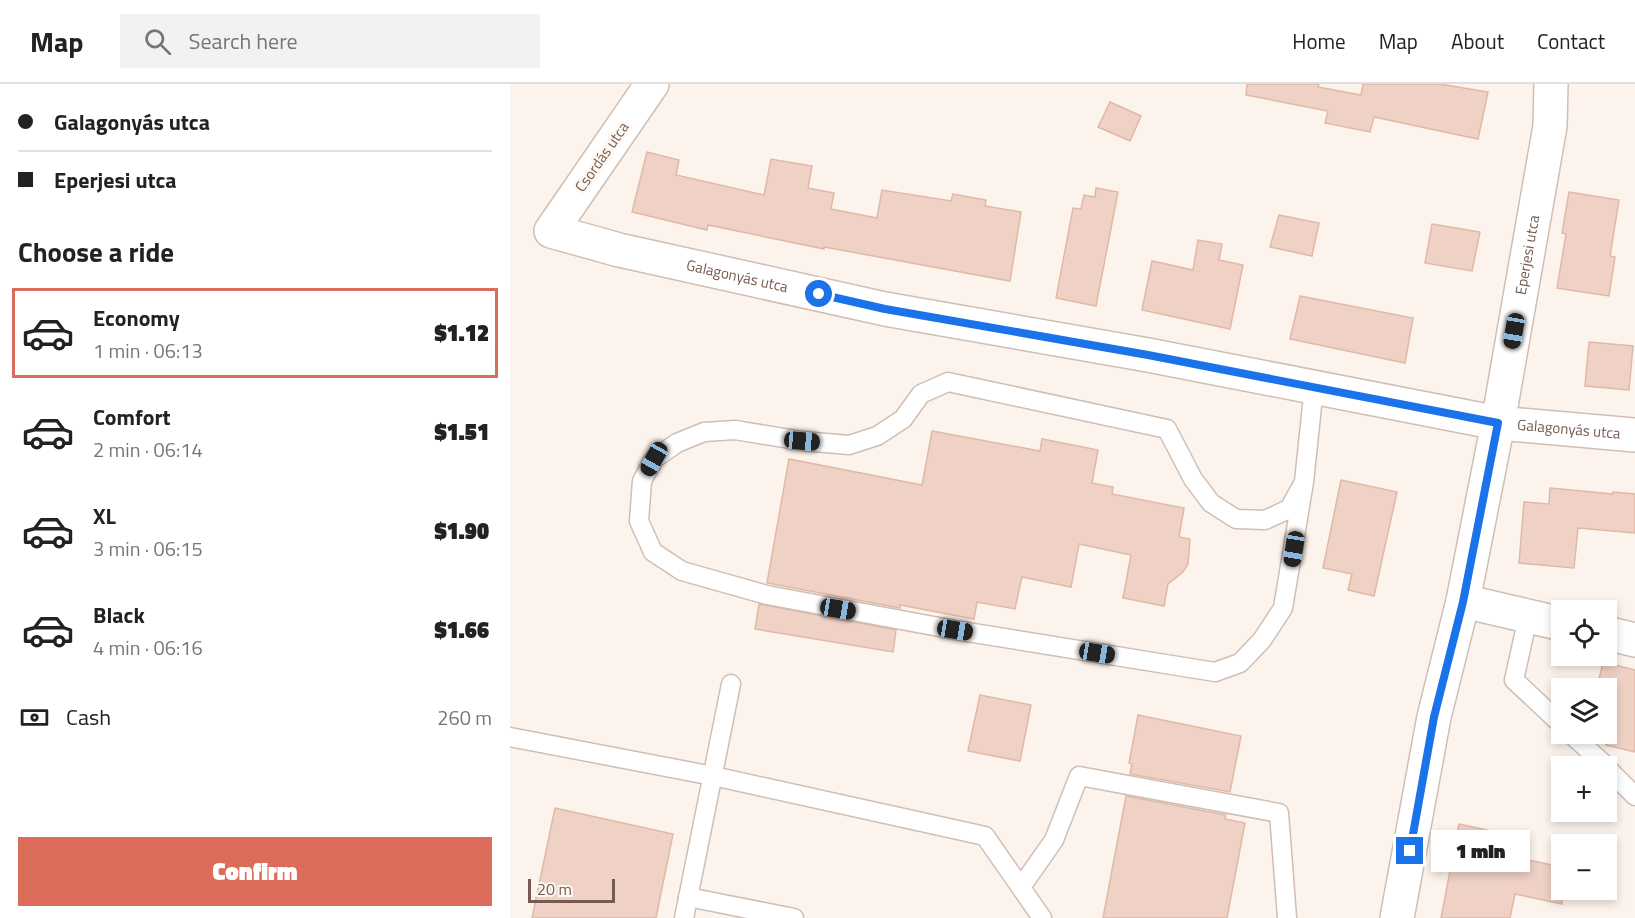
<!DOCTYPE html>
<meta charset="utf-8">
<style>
:root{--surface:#fff;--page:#f2f2f2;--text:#222;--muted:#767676;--line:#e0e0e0;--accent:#dc6c5a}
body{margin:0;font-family:"Titillium Web",sans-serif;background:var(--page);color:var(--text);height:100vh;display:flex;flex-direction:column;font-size:22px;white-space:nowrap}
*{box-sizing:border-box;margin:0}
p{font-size:20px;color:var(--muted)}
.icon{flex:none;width:33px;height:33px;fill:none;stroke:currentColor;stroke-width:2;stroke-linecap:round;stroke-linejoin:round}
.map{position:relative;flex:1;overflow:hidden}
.sheet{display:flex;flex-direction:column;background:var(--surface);width:510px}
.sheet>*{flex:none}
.top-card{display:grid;align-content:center;height:132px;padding:0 18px;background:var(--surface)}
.controls{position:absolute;left:1041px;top:516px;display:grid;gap:12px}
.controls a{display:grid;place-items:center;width:66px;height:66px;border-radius:0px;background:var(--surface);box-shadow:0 3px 9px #0003;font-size:30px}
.scale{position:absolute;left:18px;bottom:15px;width:87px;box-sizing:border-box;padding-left:6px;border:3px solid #765a4f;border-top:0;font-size:16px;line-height:21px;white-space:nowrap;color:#765a4f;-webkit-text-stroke:4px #fef8f2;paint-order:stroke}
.end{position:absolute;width:27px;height:27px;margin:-14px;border:8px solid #1a73e8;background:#fff;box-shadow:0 0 0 3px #fff}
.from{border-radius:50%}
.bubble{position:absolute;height:42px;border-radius:0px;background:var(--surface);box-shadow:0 3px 9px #0003;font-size:20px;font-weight:800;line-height:42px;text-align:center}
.car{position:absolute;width:18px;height:36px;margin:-18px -9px;border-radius:8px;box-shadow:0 0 4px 2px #0007;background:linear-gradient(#222 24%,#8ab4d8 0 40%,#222 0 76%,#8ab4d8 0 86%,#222 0)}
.top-card b{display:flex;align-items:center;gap:21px;height:57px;font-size:22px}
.top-card b+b{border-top:2px solid var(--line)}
.top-card i{width:15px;height:15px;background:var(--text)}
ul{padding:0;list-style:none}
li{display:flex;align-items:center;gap:18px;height:90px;margin:0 12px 9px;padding:0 6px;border:3px solid transparent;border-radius:0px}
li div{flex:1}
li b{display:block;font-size:22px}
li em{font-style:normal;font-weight:800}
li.active{border-color:var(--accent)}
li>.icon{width:54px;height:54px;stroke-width:1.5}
h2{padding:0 18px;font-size:27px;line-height:72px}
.pay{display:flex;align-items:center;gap:15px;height:66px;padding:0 18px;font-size:22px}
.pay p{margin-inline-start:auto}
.button{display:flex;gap:12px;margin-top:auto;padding:12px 18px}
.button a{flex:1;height:69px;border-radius:0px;background:var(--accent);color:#fff;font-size:24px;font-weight:800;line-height:69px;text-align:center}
header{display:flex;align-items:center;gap:36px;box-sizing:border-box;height:84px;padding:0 30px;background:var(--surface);border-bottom:2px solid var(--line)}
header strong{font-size:28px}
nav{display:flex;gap:33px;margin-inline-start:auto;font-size:21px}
.search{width:420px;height:54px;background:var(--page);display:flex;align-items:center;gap:15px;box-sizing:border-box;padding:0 21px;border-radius:0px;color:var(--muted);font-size:22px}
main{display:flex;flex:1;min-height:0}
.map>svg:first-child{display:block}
.building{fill:#efd2c5;stroke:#e1b8a6;stroke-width:1.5}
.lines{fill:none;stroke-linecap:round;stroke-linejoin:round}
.service-casing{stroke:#d0beb4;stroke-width:21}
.minor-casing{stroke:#d0beb4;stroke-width:36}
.service{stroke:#fff;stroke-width:18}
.minor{stroke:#fff;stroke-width:33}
.route{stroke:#1a73e8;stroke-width:8}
.labels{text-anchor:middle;stroke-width:6;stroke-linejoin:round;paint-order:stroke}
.street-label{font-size:15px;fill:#765a4f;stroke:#fef8f2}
</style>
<header>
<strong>Map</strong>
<div class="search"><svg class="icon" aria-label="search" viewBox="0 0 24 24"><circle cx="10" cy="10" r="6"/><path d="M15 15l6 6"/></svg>Search here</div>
<nav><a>Home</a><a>Map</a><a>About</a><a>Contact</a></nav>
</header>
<main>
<section class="sheet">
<div class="top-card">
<b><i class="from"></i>Galagonyás utca</b>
<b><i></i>Eperjesi utca</b>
</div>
<h2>Choose a ride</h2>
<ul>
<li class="active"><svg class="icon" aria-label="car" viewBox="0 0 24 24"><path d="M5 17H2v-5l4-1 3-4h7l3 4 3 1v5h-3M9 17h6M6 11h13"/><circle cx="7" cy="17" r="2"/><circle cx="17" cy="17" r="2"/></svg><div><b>Economy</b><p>1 min · 06:13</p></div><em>$1.12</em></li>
<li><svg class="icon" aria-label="car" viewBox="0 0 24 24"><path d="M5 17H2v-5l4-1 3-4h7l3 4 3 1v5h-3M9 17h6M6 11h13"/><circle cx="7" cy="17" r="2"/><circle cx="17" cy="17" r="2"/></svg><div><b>Comfort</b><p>2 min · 06:14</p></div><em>$1.51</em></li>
<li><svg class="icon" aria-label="car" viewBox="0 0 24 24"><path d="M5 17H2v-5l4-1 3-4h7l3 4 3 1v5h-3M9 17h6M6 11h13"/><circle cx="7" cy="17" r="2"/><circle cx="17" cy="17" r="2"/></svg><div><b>XL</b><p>3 min · 06:15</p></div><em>$1.90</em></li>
<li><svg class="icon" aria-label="car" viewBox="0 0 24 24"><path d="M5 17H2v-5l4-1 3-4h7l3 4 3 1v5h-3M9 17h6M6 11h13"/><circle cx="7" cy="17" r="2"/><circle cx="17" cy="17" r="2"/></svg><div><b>Black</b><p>4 min · 06:16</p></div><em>$1.66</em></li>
</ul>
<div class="pay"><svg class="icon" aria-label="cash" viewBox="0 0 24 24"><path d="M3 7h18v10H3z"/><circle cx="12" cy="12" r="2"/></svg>Cash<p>260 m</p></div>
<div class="button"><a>Confirm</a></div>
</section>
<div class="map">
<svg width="1125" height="834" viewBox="0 0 1125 834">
<rect width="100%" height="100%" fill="#fcf4ec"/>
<g class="building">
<polygon points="737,0 809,0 808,3 851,11 853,0 930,0 978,8 968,55 864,33 860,48 815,39 818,27 736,11"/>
<polygon points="600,18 631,32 620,57 588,43"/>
<polygon points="137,68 169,76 166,91 254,111 261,75 302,82 298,104 324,109 321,125 367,134 372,106 441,117 443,110 476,116 475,122 511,128 500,197 314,163 314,165 198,141 197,146 122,128"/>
<polygon points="586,104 608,108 586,222 546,214 563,124 571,125 574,111 585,113"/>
<polygon points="1059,108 1109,116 1100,172 1105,173 1099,212 1047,204 1056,150 1052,149"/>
<polygon points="769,131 809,139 802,172 760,163"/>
<polygon points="922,140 970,148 962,187 915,179"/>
<polygon points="688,156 712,160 709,176 733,181 720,245 632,226 642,177 683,186"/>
<polygon points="790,212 903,234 895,279 780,255"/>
<polygon points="1079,258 1123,262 1119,306 1075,302"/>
<polygon points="422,347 530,367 532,355 588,366 582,399 603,403 602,410 674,424 669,453 680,455 678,480 673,488 658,500 654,522 613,514 621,471 569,460 561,503 512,493 505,525 467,518 464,535 390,521 390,524 257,499 279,375 412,401"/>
<polygon points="831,396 887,408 864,512 838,506 842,490 813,484"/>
<polygon points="1040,404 1103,410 1103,408 1125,410 1125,449 1068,444 1064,484 1009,479 1014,418 1039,420"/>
<polygon points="249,520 386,546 383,568 245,545"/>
<polygon points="1093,578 1125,586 1125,668 1096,661 1096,604 1087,604"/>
<polygon points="470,611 521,621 510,677 458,667"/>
<polygon points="628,631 731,652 720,708 620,690 622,680 619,679"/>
<polygon points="616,712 716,731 715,735 735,739 717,834 593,834"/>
<polygon points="45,724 163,750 146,834 22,834"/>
<polygon points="949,740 1009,753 1005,773 1052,783 1052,820 1005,810 1000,834 931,834"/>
</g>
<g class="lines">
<defs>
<g id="service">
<polyline points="794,398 773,524 752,556 730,579 705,588 445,546 257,511 172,487 143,468 129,437 132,397 144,375 167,359 194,348 225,346 292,357 339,361 367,352 393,335 411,310 438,298 657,345 683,395 701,419 726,435 755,436 779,425 794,398 804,303"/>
<polyline points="1018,533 1004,596 1052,641"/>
<polyline points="1061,650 1096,682"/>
<polyline points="0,653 203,692 475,752 532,834"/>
<polyline points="1096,683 1125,712"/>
<polyline points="511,803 544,756 569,692 769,729 777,834"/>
<polyline points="178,813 284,834"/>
<polyline points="174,834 221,600"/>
</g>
<g id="minor">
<path id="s1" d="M142 0 41 147 109 166 375 225 638 271 988 339 1125 351"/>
<polyline points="953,517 1052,540"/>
<polyline points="1096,549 1125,556"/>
<path id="s2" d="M887 834 924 633 953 517 988 339 1040 42 1041 0"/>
</g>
</defs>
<use href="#service" class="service-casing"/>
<use href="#minor" class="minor-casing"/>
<use href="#service" class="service"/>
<use href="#minor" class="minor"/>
</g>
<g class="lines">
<polyline class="route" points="309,210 375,225 638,271 988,339 953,518 924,633 900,767"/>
</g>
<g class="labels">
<g class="street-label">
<text transform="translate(92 73) rotate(-55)" y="5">Csordás utca</text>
<text dy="5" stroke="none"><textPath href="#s2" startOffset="676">Eperjesi utca</textPath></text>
<text dy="5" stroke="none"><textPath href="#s1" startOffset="370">Galagonyás utca</textPath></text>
<text dy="5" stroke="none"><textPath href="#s1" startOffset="1216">Galagonyás utca</textPath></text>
</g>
</g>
</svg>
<div class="controls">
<a><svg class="icon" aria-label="locate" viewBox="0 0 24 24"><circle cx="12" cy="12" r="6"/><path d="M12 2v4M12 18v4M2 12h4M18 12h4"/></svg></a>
<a><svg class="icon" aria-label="layers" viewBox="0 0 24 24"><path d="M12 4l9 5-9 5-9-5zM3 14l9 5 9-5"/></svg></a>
<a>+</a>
<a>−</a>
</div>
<div class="scale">20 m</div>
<i class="end from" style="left:309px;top:210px"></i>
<i class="end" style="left:900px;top:767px"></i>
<div class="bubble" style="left:921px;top:746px;width:99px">1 min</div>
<i class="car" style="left:1004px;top:247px;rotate:190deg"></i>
<i class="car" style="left:292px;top:357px;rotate:95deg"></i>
<i class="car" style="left:144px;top:375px;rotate:209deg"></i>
<i class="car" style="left:784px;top:465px;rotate:189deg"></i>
<i class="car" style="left:328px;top:525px;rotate:100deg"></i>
<i class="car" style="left:445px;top:546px;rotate:99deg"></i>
<i class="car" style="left:587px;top:569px;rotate:99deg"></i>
</div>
</main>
